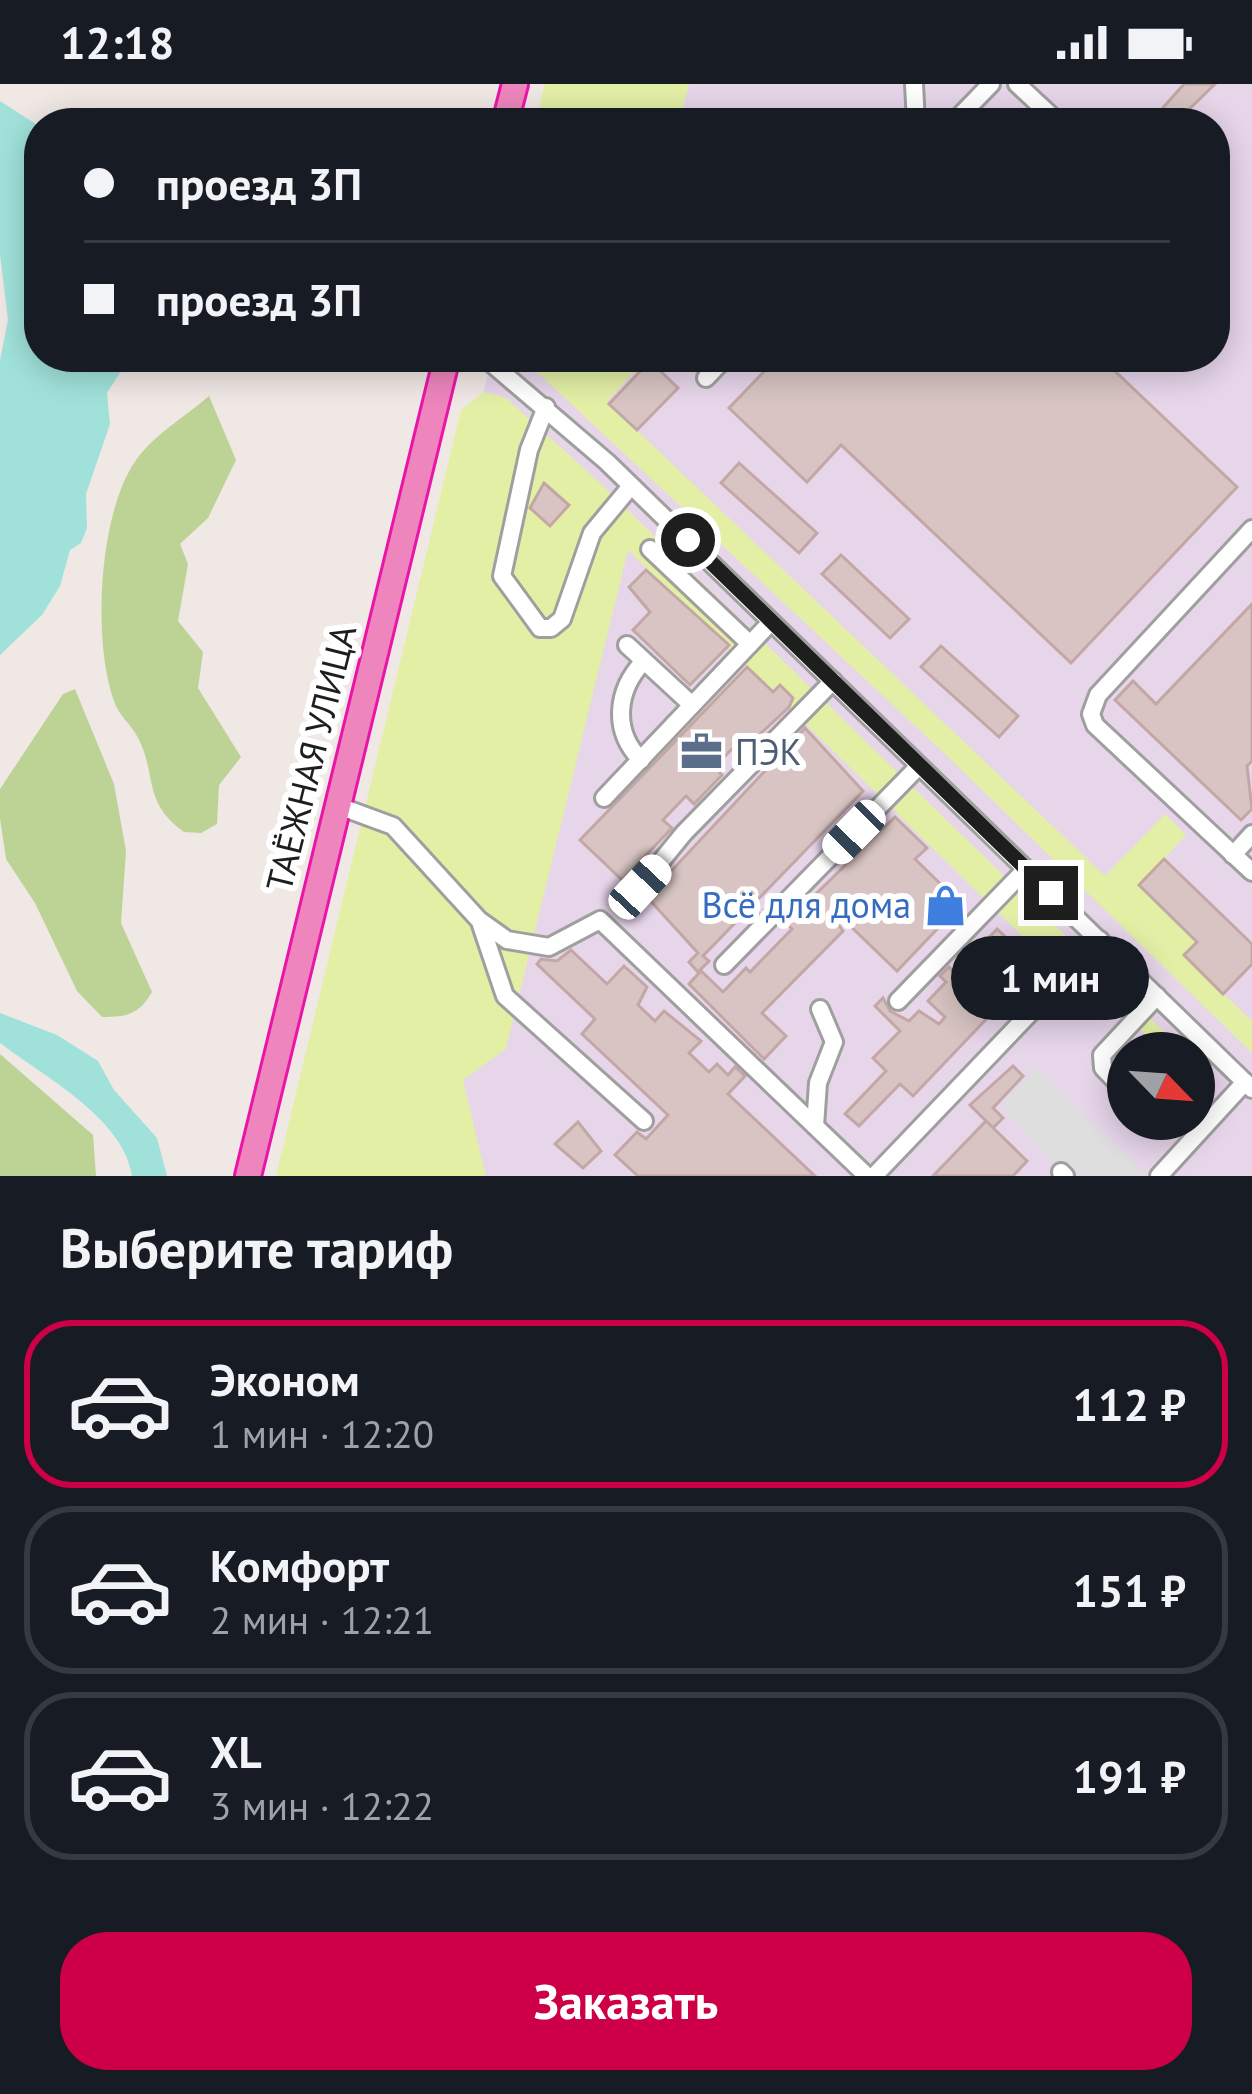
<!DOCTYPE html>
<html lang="ru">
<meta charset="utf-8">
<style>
:root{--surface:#171b24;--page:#20242c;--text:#f1f3f6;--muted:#9ea1a6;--line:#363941;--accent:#cd0047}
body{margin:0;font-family:"PT Sans",sans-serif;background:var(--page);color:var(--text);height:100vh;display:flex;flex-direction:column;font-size:45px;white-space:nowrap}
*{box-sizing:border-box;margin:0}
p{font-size:39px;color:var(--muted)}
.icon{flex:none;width:66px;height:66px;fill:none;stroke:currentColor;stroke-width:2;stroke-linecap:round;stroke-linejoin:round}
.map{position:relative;height:1092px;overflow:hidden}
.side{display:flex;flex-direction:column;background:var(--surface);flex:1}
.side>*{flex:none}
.top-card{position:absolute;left:24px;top:24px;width:1206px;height:264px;border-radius:48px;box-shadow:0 6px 30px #0003;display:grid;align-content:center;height:264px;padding:0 60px;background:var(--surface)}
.needle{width:78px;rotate:115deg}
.buttons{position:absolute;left:1107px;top:948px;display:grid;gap:24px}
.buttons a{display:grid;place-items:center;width:108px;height:108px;border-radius:50%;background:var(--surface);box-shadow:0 6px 30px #0003;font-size:60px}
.end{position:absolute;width:54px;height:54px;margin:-27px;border:15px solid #1e1e1e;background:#fff;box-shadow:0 0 0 6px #fff}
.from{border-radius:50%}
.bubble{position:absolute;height:84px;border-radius:42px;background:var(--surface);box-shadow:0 6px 30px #0003;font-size:39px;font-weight:700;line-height:84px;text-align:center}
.car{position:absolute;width:36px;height:72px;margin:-36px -18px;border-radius:15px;box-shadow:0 0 9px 3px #0007;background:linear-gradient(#fff 24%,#345 0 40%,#fff 0 76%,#345 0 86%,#fff 0)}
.top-card b{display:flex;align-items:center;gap:42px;height:114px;font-size:45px}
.top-card b+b{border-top:3px solid var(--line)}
.top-card i{width:30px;height:30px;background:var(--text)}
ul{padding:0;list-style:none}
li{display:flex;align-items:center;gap:36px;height:168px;margin:0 24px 18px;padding:0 36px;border:6px solid var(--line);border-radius:48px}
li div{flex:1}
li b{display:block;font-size:45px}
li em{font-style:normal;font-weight:700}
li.current{border-color:var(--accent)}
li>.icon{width:108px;height:108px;stroke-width:1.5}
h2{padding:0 60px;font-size:54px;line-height:144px}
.button{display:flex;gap:24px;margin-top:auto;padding:24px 60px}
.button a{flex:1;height:138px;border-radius:48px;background:var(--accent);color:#fff;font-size:48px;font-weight:700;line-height:138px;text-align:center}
.status{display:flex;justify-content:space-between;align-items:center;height:84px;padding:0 60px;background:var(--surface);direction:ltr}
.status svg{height:33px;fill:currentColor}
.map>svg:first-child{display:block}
.industrial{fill:#e7d5ea;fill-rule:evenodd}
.grass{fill:#e3efa5}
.forest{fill:#bdd395}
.parking{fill:#dedede}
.water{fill:#a0e2da}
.building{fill:#d8c5c3;stroke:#c3a7a5;stroke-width:3}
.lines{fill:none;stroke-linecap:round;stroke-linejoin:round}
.minor-casing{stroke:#9f9f9f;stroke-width:22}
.highway-casing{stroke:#ea15a8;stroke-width:30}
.minor{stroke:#fff;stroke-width:16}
.highway{stroke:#ee85bd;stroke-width:24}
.route{stroke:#1e1e1e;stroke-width:15}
.labels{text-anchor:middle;stroke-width:12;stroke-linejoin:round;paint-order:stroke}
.service-label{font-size:36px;fill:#4e5e75;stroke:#fff;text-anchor:start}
.street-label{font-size:36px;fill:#1e1e1e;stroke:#fff}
.shop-label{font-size:36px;fill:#366cbe;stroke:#fff;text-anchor:end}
</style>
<div class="status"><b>12:18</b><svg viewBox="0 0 49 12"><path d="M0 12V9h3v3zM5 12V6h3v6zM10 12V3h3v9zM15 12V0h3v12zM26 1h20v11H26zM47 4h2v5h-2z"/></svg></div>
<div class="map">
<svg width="1252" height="1092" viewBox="0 0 1252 1092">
<rect width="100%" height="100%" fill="#f0e8e4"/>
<path class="industrial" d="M562 0H1252V1092H295L492 273H1215V39H552ZM1128 969H1194V1035H1128Z"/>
<g class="grass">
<polygon points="545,0 689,0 679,39 535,39"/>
<polygon points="521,273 647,273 607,318 1105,792 1165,730 1186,751 1139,802 1197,858 1184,872 1252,937 1252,969 944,669"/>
<polygon points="484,308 506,314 601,400 1186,969 1166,969 1065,876 1056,885 628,466 506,965 463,996 486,1092 276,1092 461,326"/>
</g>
<g class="forest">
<path d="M209 312 236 376 208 434 180 460 188 480 178 537 203 568 198 604 241 673 219 701 217 740 201 749 184 748C141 717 158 690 137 652 131 641 121 633 116 622 91 561 98 424 139 372 156 350 187 331 209 312Z"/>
<path d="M75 605 114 700 126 767 121 839 152 908C139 930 128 933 102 933L77 907 35 819 6 775 0 734V705L63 610Z"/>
<polygon points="0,970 93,1051 96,1092 0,1092"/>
</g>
<polygon class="parking" points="1035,983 1148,1092 1083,1092 1055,1080 1001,1022"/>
<g class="water">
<polygon points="0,17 39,42 39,273 130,273 107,309 110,340 86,410 87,444 81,459 70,466 60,502 42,531 0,571 0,276 8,236 0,171"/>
<path d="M0 929 57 951 98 977 114 1006 157 1054 167 1092H132C124 1034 43 992 0 959Z"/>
</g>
<g class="building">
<polygon points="1184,0 1215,0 1175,39 1161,26"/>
<polygon points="778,273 1100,273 1237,403 1071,579 841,361 807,398 729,324"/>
<polygon points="650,277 678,304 637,346 609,320"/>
<polygon points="739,379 817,449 799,469 721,399"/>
<polygon points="544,399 569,421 550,442 530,424"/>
<polygon points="841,471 909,535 890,554 822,490"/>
<polygon points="646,486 729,561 690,601 633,546 650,528 629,503"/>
<polygon points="1252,520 1252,677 1247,682 1252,725 1241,736 1115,616 1133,597 1156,620"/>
<polygon points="941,562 1018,632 999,653 921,583"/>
<polygon points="747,583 773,608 780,601 793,614 789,623 744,665 738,659 714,683 722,691 694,720 686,712 663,736 672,744 622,796 580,756"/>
<polygon points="805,644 863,707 703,872 709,877 698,888 689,878 698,869 647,813"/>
<polygon points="895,733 927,764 915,775 961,820 897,887 841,833 836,837 843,847 762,929 786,952 764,975 689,900 701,887 723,908 746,884 750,888 792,845 786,839"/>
<polygon points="1164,775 1252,860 1252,880 1223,910 1184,871 1197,858 1139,801"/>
<polygon points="997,845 1037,882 913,1012 900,1000 859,1042 845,1030 886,987 873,974 900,947 875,922 883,914 890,927 909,937 919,927 939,940 945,933 928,917 946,898 940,892 949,883 955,889"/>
<polygon points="571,866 607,900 624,882 647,903 638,921 655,937 664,927 701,957 689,969 709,988 717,980 728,991 735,983 745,992 728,1010 815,1092 638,1092 615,1071 637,1048 646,1055 668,1031 582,950 595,935 537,880 541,875 557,877"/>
<polygon points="1013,982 1023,992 993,1024 1003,1034 993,1044 970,1021"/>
<polygon points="986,1037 1027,1077 1013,1092 933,1092"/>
<polygon points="578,1038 601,1067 583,1084 555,1060"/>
</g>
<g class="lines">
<defs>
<g id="minor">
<polyline points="914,0 916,39"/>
<polyline points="1017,0 1059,39"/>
<polyline points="953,39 991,0"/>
<polyline points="484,273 607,378 1252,1005"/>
<polyline points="706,294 726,273"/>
<polyline points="546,323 529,366 502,492 540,544 551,544 562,535 592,449 631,402"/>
<polyline points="1252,445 1098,611 1091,630 1095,641 1252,788"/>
<polyline points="650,465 750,560"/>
<polyline points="627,561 692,621"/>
<path d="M641 676C612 647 616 606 644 577"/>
<polyline points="604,714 771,538"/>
<polyline points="336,721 393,742 479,836 507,856 549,863 600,836 867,1092"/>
<polyline points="1233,771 1252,750"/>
<polyline points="640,803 684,749 833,597"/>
<polyline points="481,841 505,912 644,1037"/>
<polyline points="724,881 919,682"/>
<polyline points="898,917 1026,785"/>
<polyline points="1128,1010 1103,984 1102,971 1157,912"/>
<polyline points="815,1042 818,999 834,958 820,925"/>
<polyline points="1061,1088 1065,1092"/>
<polyline points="874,1092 1100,856"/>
<polyline points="1159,1092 1245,998"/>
</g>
<g id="highway">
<polyline points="505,39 515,0"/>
<polyline points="248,1092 447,273"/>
</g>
</defs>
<use href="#minor" class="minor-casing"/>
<use href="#highway" class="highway-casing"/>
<use href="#minor" class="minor"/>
<use href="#highway" class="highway"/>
</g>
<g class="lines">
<polyline class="route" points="688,456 1051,809"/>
</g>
<defs>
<symbol id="office-bare" viewBox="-9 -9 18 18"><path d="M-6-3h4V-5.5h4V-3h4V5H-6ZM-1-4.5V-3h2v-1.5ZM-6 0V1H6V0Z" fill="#5c6f8a" stroke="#fff" stroke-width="2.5" paint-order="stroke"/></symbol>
<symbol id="shop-bare" viewBox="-9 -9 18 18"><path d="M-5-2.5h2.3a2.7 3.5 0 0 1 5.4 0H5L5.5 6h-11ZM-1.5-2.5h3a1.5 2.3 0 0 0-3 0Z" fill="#3f7fe0" stroke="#fff" stroke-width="2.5" paint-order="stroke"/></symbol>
</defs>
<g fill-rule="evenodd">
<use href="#office-bare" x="672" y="638" width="59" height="59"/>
<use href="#shop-bare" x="916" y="792" width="59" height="59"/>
</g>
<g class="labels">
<g class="service-label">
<text x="735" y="681">ПЭК</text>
</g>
<g class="street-label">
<text transform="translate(311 674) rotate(-76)" y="13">ТАЁЖНАЯ УЛИЦА</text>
</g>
<g class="shop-label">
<text x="911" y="834">Всё для дома</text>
</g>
</g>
</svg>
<div class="buttons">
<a><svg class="needle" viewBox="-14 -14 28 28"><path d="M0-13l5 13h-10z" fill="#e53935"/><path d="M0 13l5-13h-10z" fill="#9ea1a6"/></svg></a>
</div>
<i class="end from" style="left:688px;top:456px"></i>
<i class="end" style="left:1051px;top:809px"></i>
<div class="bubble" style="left:951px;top:852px;width:198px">1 мин</div>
<i class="car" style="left:854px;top:748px;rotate:224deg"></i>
<i class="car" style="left:640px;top:803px;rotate:43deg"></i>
<div class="top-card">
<b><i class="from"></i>проезд 3П</b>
<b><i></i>проезд 3П</b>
</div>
</div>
<section class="side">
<h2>Выберите тариф</h2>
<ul>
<li class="current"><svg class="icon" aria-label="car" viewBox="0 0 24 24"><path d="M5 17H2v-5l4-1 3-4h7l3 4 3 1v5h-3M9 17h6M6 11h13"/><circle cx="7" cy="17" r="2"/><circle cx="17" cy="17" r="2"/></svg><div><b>Эконом</b><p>1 мин · 12:20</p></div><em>112 ₽</em></li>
<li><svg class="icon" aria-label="car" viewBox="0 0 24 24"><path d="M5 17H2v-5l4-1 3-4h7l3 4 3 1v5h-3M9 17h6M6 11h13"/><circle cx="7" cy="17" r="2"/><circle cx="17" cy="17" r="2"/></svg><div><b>Комфорт</b><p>2 мин · 12:21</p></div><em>151 ₽</em></li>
<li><svg class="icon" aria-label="car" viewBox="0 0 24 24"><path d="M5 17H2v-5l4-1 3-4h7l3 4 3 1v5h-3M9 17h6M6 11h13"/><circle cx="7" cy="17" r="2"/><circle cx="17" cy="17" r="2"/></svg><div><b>XL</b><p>3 мин · 12:22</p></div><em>191 ₽</em></li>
</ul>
<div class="button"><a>Заказать</a></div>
</section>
